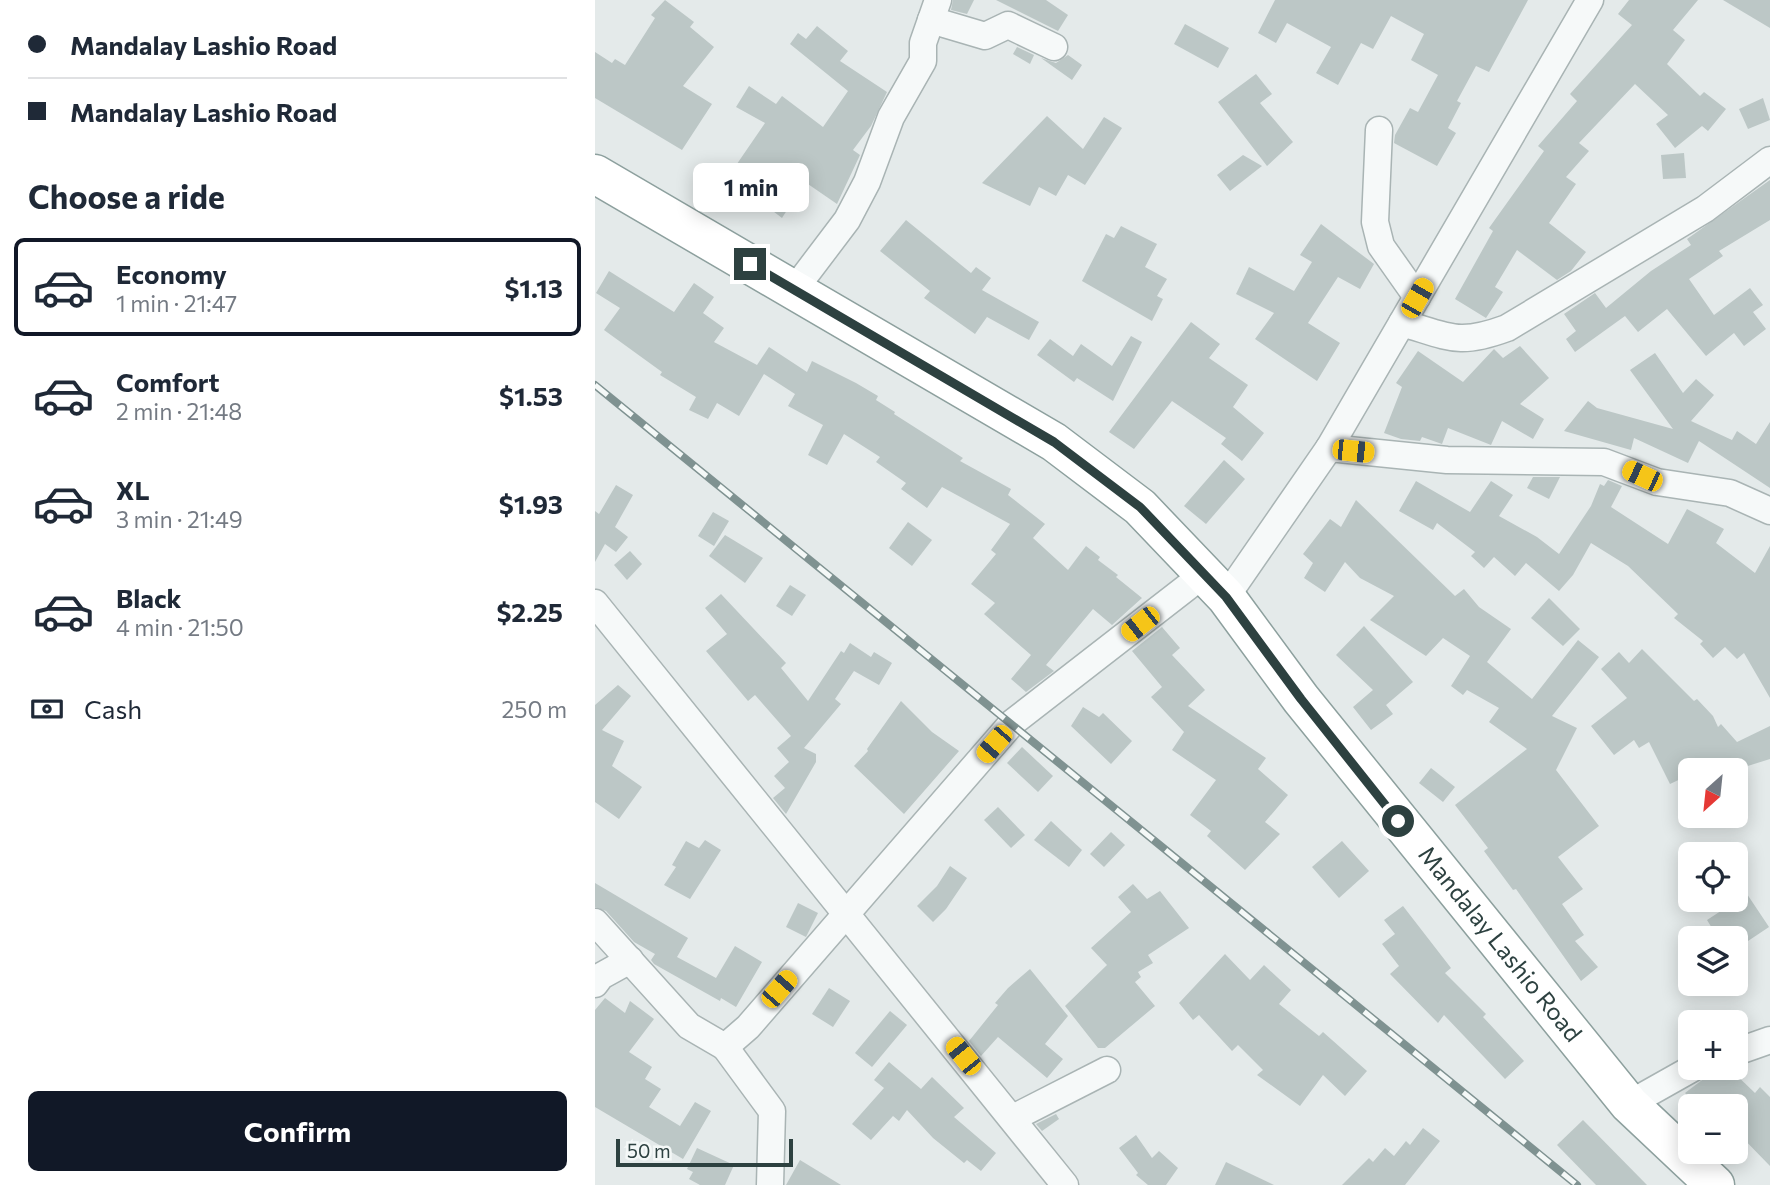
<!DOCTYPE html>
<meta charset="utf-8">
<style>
:root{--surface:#fff;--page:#f6f6f7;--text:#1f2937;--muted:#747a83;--line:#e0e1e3;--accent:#111827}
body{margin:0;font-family:Commissioner,sans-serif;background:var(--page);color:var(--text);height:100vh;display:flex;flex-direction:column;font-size:26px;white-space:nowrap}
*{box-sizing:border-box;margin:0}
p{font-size:23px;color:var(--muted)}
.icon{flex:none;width:38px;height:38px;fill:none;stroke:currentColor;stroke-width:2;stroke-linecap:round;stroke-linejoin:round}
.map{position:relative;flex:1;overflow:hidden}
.panel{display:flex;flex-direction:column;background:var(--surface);width:595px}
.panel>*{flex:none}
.guide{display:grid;align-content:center;height:154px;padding:0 28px;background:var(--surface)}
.needle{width:46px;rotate:207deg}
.fabs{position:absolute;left:1083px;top:758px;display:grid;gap:14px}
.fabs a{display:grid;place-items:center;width:70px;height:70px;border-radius:10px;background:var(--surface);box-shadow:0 4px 18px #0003;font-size:35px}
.scale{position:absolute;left:21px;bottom:18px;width:177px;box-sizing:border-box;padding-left:7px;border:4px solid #2d4140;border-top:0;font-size:19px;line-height:24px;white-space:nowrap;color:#2d4140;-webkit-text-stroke:5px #f4f8f7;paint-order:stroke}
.end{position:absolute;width:32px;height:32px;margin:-16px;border:9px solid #2d4140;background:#fff;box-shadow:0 0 0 4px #fff}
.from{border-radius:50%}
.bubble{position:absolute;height:49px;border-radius:10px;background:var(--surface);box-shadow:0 4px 18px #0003;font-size:23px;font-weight:700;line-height:49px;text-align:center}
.car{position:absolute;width:21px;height:42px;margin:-21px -10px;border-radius:9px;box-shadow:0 0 5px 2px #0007;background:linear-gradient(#f5c518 24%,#345 0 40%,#f5c518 0 76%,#345 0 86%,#f5c518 0)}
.guide b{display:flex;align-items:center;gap:24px;height:66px;font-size:26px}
.guide b+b{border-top:2px solid var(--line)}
.guide i{width:18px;height:18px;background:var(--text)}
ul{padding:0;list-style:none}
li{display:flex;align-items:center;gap:21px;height:98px;margin:0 14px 10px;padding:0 14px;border:4px solid transparent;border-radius:10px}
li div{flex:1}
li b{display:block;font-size:26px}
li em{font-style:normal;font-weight:700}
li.on{border-color:var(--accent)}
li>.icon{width:63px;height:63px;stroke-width:1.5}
h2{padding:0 28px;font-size:32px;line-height:84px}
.pay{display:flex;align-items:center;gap:18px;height:77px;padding:0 28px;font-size:26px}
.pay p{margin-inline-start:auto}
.action{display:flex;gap:14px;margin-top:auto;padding:14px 28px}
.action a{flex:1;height:80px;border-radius:10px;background:var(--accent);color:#fff;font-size:28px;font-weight:700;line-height:80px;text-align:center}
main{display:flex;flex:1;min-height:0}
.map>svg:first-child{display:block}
.building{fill:#bcc7c6}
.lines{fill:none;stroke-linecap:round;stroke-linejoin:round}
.minor-casing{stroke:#a9b4b4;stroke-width:29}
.highway-casing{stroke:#8da09e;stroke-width:41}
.minor{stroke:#f6f9f9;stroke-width:26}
.highway{stroke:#fff;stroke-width:38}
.rail-casing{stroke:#7f9291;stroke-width:8}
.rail{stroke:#f4f8f7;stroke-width:5;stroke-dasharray:16;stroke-linecap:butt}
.route{stroke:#2d4140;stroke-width:9}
.labels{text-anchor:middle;stroke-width:5;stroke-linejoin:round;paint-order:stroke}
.street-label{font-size:24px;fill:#2d4140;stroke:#f4f8f7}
</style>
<main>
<section class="panel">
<div class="guide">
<b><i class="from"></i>Mandalay Lashio Road</b>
<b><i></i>Mandalay Lashio Road</b>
</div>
<h2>Choose a ride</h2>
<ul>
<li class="on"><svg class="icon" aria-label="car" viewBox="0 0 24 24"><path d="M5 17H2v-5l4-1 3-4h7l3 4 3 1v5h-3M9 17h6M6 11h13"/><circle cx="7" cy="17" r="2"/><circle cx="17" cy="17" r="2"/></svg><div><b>Economy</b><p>1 min · 21:47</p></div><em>$1.13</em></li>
<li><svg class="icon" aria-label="car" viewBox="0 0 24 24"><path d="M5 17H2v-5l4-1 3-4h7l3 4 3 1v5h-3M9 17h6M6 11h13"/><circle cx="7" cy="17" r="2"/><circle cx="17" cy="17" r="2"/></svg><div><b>Comfort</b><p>2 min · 21:48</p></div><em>$1.53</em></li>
<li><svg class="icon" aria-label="car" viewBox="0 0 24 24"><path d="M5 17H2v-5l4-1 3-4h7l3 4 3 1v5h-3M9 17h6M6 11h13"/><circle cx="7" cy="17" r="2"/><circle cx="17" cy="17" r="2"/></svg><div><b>XL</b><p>3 min · 21:49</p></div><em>$1.93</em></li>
<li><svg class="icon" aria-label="car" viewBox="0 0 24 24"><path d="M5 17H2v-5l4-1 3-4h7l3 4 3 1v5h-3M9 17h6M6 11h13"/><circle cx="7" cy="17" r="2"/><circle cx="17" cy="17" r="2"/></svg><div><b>Black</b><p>4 min · 21:50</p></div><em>$2.25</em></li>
</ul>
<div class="pay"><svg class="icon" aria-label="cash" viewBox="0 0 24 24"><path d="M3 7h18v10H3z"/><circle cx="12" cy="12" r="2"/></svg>Cash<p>250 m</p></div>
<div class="action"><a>Confirm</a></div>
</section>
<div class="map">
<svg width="1175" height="1185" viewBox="0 0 1175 1185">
<rect width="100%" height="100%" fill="#e4eaea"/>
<g class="building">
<polygon points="70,0 99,22 95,27 119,47 88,86 117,104 87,150 0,98 0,52 17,63 20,59 30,65 60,18 56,15"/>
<polygon points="358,0 379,0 372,14 356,10"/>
<polygon points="401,0 451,0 473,15 463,31"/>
<polygon points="680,0 933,0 894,72 881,66 862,101 866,103 853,128 861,133 842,166 799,143 800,135 815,108 823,112 843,75 816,60 829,34 796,16 778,49 766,43 743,85 721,73 736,47 692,23 681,43 663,33"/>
<polygon points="1034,0 1103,0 1078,30 1090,40 1072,64 1105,96 1109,92 1131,109 1113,131 1107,126 1080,148 1061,124 1073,115 1040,84 984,143 994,151 971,177 981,184 954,223 991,252 976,271 962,280 922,250 900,287 908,292 891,318 860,299 898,231 894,228 949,151 943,146 982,101 975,94 1037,25 1023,14"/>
<polygon points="1128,0 1175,0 1175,28"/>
<polygon points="590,24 634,48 623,68 579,44"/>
<polygon points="222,26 253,51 245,61 292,92 276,126 258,150 265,155 242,204 210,182 187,218 133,177 170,123 141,107 154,86 181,104 187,96 228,127 253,91 195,44 203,33 211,39"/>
<polygon points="422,47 439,55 435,64 418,54"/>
<polygon points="473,55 487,65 477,80 446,58 461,63"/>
<polygon points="661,74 677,94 665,103 698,142 672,166 623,102"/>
<polygon points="1168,98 1175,120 1153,129 1144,109"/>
<polygon points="452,116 488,149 509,117 527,128 490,185 473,175 461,196 444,187 435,206 387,183"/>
<polygon points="1089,153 1091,178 1068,179 1066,155"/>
<polygon points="648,155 667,166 635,191 622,175"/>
<polygon points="1175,180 1175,220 1124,251 1128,256 1094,279 1119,315 1155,288 1168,305 1158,312 1171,329 1149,346 1139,333 1111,356 1072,309 1043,332 1030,316 980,352 971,339 981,331 969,314 1000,293 1011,308 1056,271 1096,245 1092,239"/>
<polygon points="311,220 376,273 381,267 396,278 387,290 444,322 434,340 392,317 380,334 329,298 335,291 285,251"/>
<polygon points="726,224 779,264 765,289 743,277 713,323 745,343 722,381 660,339 679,313 641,294 654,267 699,291 717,262 705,255"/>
<polygon points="526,226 562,244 550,267 572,279 562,296 568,299 557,321 487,281 511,234 519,238"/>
<polygon points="14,271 79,312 99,283 119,297 108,313 129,328 119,342 162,365 174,347 212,372 217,361 261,383 283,396 281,400 300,412 299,414 368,458 365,461 416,489 413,495 450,524 438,538 473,570 491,546 505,557 503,560 523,575 521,577 547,598 517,625 498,609 451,665 459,671 431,692 416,679 436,655 389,614 400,603 376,584 401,554 396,550 415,524 347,487 332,508 306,489 311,483 281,462 285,457 249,434 232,465 213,455 228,425 193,406 200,394 169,374 144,416 122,403 113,419 94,410 101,397 65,375 67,372 9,330 25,308 1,293"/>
<polygon points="596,322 625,344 614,358 653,385 638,407 669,433 647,461 626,444 631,438 577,401 539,449 514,432"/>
<polygon points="536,336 547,342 518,401 482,378 479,382 442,355 455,339 478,356 486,344 517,366"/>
<polygon points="925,346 954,378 925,404 949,419 938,439 907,421 896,445 853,428 847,444 827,437 825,441 806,439 789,433 807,387 801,383 823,351 868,382 899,349 908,358"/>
<polygon points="1060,353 1088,393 1101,379 1119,395 1096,421 1137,440 1142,431 1161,444 1175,422 1175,488 1104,441 1093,463 1039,438 1036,450 969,431 993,401 1002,408 1078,429 1035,370"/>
<polygon points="629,460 650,479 611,524 589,506"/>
<polygon points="938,477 965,477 954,499 932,488"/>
<polygon points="1013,480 1027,486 1016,507 1073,544 1092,509 1129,529 1121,543 1160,573 1175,546 1175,698 1149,653 1142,659 1130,647 1118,658 1105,644 1108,641 1079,618 1083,614 1033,566 996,543 978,575 964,591 931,563 920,576 899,557 889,568 876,556 880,552 842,523 838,530 804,511 821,481 875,512 896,481 918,495 904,516 942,537 964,554 996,506 1005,484 1009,486"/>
<polygon points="21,485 38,495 20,527 33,537 21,552 10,544 0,562 0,511 4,514"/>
<polygon points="761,500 860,596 869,589 884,607 916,629 892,662 937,699 983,640 1004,657 957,716 982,728 961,770 1004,826 963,857 988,889 967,904 989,935 980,941 1003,967 986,981 921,889 918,890 889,851 893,848 860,805 932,749 894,722 904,708 872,690 868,695 856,686 875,656 848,638 831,656 775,620 799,596 765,578 750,562 730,592 709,578 718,563 708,554 735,519 746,527"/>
<polygon points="118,512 134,521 119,546 103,536"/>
<polygon points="313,522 337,540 317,566 294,548"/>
<polygon points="130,535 168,558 150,583 114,556"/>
<polygon points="35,551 47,564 32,580 19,565"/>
<polygon points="195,585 211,595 197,616 181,606"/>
<polygon points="126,594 191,663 186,668 213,701 246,651 249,653 255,643 276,657 279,652 297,663 284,685 259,671 240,699 246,704 209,748 221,754 221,762 191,814 178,798 190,788 179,776 194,762 182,748 196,736 160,695 153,701 111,651 132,634 110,608"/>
<polygon points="954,598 985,629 968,646 936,618"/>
<polygon points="769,626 818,682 791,705 798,714 776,730 758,707 778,690 741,655"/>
<polygon points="567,627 585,648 577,655 610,690 593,706 671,758 663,769 693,795 670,822 685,834 650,870 612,836 616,831 595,815 621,780 577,750 589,732 556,697 567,687 537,651"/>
<polygon points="1047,649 1099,701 1102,699 1118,716 1123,727 1126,724 1142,742 1175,726 1175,759 1140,770 1096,770 1096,774 1075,784 1054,742 1044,748 1039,740 1019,755 996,726 1032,698 1006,669 1024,652 1034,663"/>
<polygon points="23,685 36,696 7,730 29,741 17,766 47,787 24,819 0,802 0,705"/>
<polygon points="306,701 337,732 364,751 309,814 259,766 273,751 272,749"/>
<polygon points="488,707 504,717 508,713 537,741 516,764 476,726"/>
<polygon points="427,747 458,776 443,792 412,763"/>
<polygon points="836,768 860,787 848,802 824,783"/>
<polygon points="403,807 430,835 416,848 389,820"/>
<polygon points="456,821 487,850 474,867 439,840"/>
<polygon points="516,832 530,845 509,867 495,854"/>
<polygon points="110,840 126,850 95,899 69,885 81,867 77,865 91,841 104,848"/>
<polygon points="747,841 774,871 744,898 717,867"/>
<polygon points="355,866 372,878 351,909 338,922 322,906 342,886"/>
<polygon points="0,883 93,938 82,957 121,978 140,946 167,962 141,1007 126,998 125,1001 59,964 56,960 60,954 39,942 11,911 0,907"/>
<polygon points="538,884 552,899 565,891 594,928 553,955 558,963 543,972 546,977 540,982 560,1006 510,1048 503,1048 470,1006 512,965 496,948 536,912 523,897"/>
<polygon points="1152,894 1174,927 1141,949 1141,938 1123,938 1112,920"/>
<polygon points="203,903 223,913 211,937 191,927"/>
<polygon points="808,906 856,968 850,973 891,1014 888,1017 929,1061 910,1079 849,1015 843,1023 795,974 804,966 787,944 800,934 789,920"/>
<polygon points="630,954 655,980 669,965 696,990 684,1004 724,1036 728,1032 772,1071 750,1096 728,1075 705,1106 662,1075 668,1070 643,1045 637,1051 604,1015 598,1020 584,1003"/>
<polygon points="435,969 473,1016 450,1044 468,1059 452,1078 403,1037 386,1056 374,1041 403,1005 400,1003 413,988"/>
<polygon points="234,988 255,1001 238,1027 217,1014"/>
<polygon points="10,998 30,1013 35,1001 59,1019 34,1052 57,1067 50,1079 66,1089 54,1107 85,1126 100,1102 116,1111 88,1159 0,1107 0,1010"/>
<polygon points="295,1011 312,1025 277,1067 260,1053"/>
<polygon points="294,1062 326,1089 337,1077 369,1108 359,1117 401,1153 386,1171 372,1160 369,1163 338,1138 312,1110 304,1121 298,1116 276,1140 257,1124 289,1088 279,1080"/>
<polygon points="1115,1068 1134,1068 1160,1093 1165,1087 1175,1097 1175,1166 1141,1131 1141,1106 1103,1106 1090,1093 1111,1077"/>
<polygon points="461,1114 464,1119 447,1131 441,1124"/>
<polygon points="988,1120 1052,1185 1001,1185 962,1145"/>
<polygon points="828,1128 845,1141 810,1185 747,1185 774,1158 778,1162 790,1148 799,1156 811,1141 815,1145"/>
<polygon points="541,1135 557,1158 564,1151 583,1168 571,1185 553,1185 541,1175 543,1173 524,1148"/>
<polygon points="102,1148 139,1165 130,1185 105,1185 94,1179 98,1172 92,1169"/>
<polygon points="205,1160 246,1185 191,1185"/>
<polygon points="631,1162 679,1185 620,1185"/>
</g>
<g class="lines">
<defs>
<g id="minor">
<polyline points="336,20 390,36 413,25 459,47"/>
<polyline points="784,130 780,222 786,246 822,297"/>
<polyline points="199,290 252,220 272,182 296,117 328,61 328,43 343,0"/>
<path d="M807 323C855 337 863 346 912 328L1110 209 1175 160"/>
<polyline points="734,448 852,460 1009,462 1062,482 1135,493 1175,511"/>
<polyline points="631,597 734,448 995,0"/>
<polyline points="0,603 470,1185"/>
<polyline points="0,922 94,1026 130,1047 153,1027 417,723 609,574"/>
<polyline points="0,984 6,976 35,960"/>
<polyline points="130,1047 177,1111 175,1185"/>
<polyline points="1141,1052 1175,1040"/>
<polyline points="1034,1104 1098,1068"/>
<polyline points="418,1118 512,1070"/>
</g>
<g id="highway">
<path id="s1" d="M0 174 459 442 545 507 631 597 706 699 1034 1104 1120 1185"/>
</g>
</defs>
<use href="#minor" class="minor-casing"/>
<use href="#highway" class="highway-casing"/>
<use href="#minor" class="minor"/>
<use href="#highway" class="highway"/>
<defs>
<polyline id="rail" points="0,385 982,1185"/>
</defs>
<use href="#rail" class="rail-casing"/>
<use href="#rail" class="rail"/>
</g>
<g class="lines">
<polyline class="route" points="155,264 459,442 545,507 631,597 706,699 803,821"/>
</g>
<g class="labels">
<g class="street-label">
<text dy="8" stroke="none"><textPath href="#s1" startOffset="1206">Mandalay Lashio Road</textPath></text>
</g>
</g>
</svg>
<div class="fabs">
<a><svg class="needle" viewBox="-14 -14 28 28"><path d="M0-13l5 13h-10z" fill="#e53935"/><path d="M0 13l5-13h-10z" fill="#747a83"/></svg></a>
<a><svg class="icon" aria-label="locate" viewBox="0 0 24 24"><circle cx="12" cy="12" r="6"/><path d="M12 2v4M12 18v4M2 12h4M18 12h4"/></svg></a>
<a><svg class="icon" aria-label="layers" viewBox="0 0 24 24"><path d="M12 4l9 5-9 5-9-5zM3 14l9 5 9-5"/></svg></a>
<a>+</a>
<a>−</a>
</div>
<div class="scale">50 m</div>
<i class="end from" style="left:803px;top:821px"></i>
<i class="end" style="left:155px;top:264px"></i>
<div class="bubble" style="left:98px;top:163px;width:116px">1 min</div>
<i class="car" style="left:822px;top:298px;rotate:30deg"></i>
<i class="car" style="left:758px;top:451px;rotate:96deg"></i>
<i class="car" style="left:1047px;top:476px;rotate:295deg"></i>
<i class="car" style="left:545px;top:624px;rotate:232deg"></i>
<i class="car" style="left:399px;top:744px;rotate:221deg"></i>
<i class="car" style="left:184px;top:989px;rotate:41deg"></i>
<i class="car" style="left:368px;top:1056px;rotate:321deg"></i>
</div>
</main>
